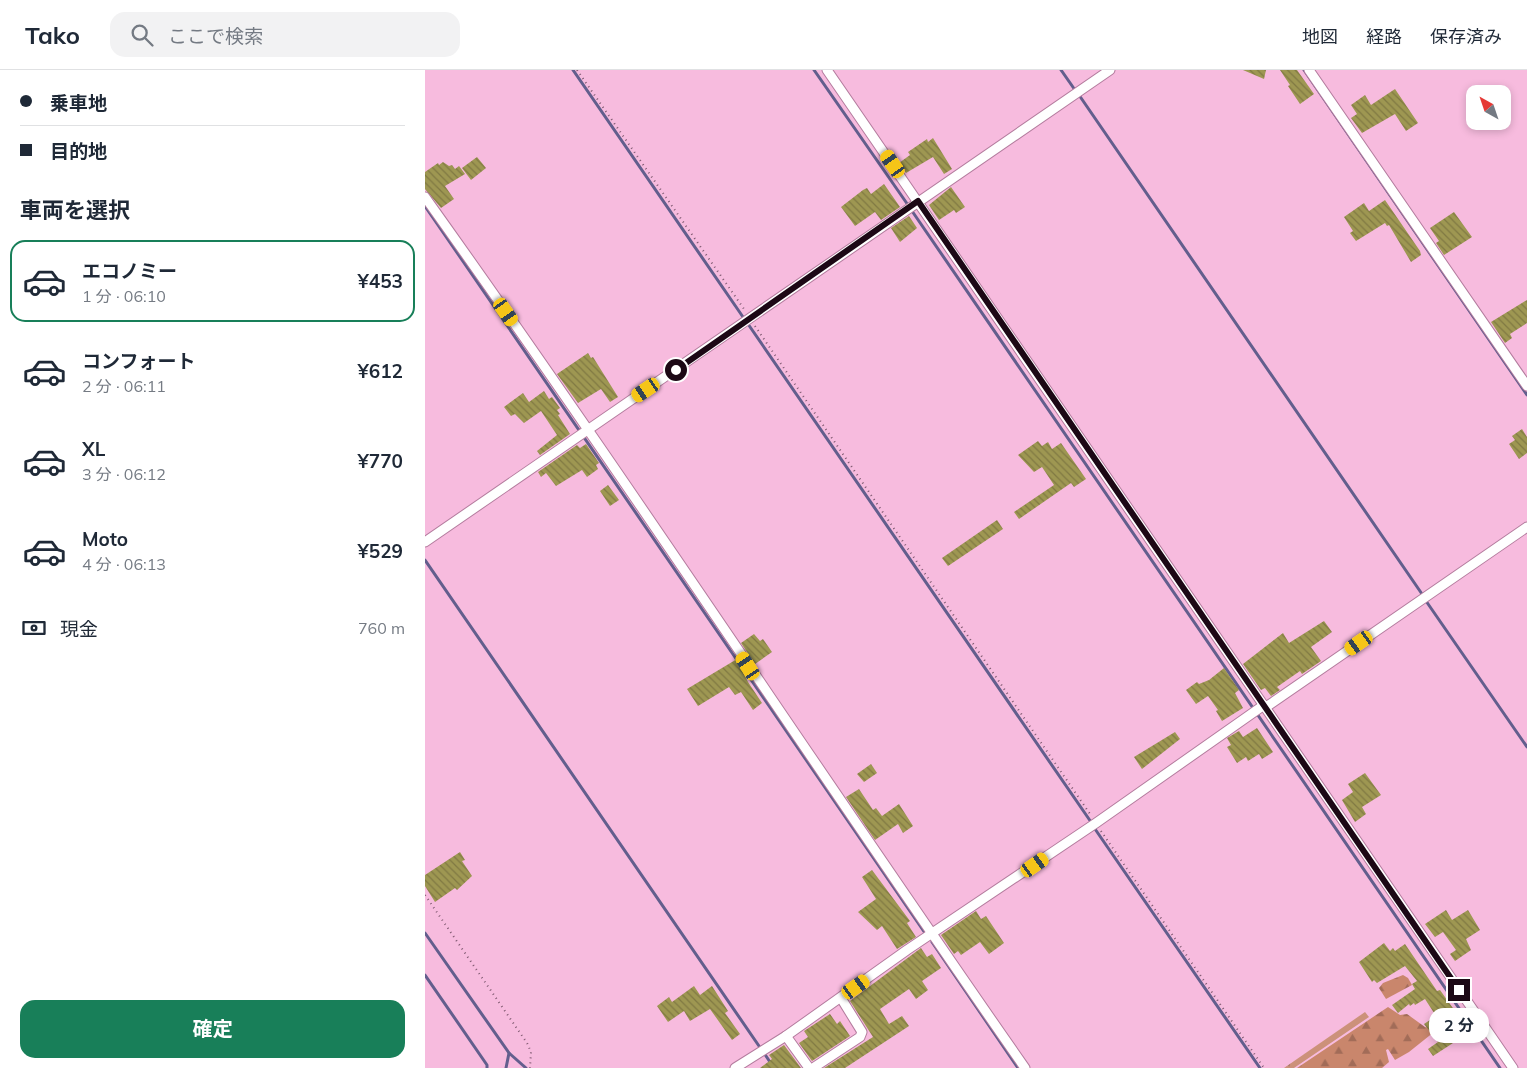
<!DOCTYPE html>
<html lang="ja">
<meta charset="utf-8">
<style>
:root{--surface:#fff;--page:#f2f2f3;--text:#1f2937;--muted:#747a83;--line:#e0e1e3;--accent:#187f59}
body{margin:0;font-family:Mulish,"Noto Sans JP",sans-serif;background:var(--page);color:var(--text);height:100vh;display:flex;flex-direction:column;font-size:19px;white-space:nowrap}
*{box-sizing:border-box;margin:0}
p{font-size:16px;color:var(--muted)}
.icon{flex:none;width:28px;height:28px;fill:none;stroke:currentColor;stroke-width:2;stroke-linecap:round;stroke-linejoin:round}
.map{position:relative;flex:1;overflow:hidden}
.details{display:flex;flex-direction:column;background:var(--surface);width:425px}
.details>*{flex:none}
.top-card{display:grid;align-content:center;height:110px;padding:0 20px;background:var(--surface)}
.needle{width:32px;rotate:320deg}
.fabs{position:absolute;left:1041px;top:15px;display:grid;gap:10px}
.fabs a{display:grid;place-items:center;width:45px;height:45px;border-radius:10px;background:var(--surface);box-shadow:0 2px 8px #0003;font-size:25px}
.end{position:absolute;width:22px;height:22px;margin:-11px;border:6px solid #1c0815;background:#fff;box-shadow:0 0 0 2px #fff}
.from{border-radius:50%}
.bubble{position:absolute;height:35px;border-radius:15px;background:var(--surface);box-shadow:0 2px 8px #0003;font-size:16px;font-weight:700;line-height:35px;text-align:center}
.car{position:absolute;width:15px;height:30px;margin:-15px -8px;border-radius:6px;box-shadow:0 0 4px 1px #0007;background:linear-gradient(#f5c518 24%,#345 0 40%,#f5c518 0 76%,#345 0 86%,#f5c518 0)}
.top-card b{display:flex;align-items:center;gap:18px;height:48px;font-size:19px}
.top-card b+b{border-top:1px solid var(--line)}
.top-card i{width:12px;height:12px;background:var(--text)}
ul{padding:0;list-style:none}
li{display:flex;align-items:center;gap:15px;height:82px;margin:0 10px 8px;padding:0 10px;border:2px solid transparent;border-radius:15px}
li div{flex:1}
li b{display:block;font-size:19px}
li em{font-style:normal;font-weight:700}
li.active{border-color:var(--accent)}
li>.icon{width:45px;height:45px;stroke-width:1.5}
h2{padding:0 20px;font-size:22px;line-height:60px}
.pay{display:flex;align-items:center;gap:12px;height:55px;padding:0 20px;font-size:19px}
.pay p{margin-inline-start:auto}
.button{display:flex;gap:10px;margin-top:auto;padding:10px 20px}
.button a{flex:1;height:58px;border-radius:15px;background:var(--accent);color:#fff;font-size:20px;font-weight:700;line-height:58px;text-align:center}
header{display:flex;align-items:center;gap:30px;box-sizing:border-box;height:70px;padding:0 25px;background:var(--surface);border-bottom:1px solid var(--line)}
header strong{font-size:24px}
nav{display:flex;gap:28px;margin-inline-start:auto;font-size:18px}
.search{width:350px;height:45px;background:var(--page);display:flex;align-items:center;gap:12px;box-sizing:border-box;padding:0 18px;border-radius:15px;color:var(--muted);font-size:19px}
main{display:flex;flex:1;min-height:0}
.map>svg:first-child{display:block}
.grass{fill:url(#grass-tufts)}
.forest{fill:url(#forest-firs)}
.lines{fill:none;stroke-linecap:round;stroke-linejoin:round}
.stream{stroke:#635e8d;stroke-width:3}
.building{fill:url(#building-back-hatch)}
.minor-casing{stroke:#b47c9e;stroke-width:11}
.path{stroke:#7f5970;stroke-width:2;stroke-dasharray:1 4;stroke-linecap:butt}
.minor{stroke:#fff;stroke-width:9}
.route{stroke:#1c0815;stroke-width:6}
</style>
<header>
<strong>Tako</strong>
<div class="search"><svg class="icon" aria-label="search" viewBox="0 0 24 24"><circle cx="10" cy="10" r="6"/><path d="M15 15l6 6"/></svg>ここで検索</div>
<nav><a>地図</a><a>経路</a><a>保存済み</a></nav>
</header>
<main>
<section class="details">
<div class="top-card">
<b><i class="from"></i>乗車地</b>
<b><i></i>目的地</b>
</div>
<h2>車両を選択</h2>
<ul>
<li class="active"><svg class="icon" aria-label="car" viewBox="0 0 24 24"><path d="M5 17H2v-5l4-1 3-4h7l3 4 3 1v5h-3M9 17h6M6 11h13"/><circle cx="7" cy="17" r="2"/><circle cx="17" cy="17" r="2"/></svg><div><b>エコノミー</b><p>1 分 · 06:10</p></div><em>¥453</em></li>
<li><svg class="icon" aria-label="car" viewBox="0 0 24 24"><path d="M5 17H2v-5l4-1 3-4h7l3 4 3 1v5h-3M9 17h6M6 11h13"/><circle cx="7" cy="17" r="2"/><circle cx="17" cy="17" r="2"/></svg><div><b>コンフォート</b><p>2 分 · 06:11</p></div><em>¥612</em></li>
<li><svg class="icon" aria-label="car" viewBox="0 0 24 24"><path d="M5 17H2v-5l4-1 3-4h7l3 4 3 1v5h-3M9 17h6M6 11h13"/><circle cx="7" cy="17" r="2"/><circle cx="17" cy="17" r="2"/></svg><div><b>XL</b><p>3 分 · 06:12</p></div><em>¥770</em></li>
<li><svg class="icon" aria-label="car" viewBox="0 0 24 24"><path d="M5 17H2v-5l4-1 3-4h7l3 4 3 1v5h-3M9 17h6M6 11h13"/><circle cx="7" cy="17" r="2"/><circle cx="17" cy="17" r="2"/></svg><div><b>Moto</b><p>4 分 · 06:13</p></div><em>¥529</em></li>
</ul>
<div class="pay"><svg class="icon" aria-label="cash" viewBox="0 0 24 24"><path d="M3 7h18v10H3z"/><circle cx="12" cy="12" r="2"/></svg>現金<p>760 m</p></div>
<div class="button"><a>確定</a></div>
</section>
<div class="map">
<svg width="1102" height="998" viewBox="0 0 1102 998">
<defs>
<pattern id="grass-tufts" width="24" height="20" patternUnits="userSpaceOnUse" patternTransform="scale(1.25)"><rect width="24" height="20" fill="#cc917a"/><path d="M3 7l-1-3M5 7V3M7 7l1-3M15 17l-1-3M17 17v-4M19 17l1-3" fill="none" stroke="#a57463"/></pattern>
<pattern id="forest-firs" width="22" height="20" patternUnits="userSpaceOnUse" patternTransform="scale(1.25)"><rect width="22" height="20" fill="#c9866c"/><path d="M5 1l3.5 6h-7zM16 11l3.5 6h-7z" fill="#a26c58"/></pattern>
<pattern id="building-back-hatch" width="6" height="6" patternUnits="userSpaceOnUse" patternTransform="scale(1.25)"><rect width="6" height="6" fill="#9e9752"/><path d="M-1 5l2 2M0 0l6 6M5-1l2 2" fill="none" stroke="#807943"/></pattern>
</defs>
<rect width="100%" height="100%" fill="#f7bbde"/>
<polygon class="grass" points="940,942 944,947 869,998 859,998"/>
<g class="forest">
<polygon points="978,905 983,908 987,915 961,929 954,918 958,913"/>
<polygon points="963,937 975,945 982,944 1000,957 1008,958 1009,962 984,982 970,990 963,979 961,980 964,992 957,998 872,998"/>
</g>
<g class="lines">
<g class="stream">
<polyline points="148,0 318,247"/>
<polyline points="389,0 483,135"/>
<polyline points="636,0 650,20"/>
<polyline points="879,0 1102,325"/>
<polyline points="654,25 997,524"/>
<polyline points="0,136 314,593"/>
<polyline points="487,141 1075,998"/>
<polyline points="323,254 666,752"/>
<polyline points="0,490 334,976"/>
<polyline points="1001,531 1102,677"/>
<polyline points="318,598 500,863"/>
<polyline points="670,759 835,998"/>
<polyline points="0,863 84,983 81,998"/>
<polyline points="507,872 593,998"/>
<polyline points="0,905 62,995 62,998"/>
<polyline points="84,983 101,998"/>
<polyline points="339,983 349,998"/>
</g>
</g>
<g class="building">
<polygon points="818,0 841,0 839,9"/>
<polygon points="855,0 872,0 889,24 875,34 863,16 865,15"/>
<polygon points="970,19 993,53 981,61 970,44 937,63 926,48 932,44 926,35 940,25 946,35"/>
<polygon points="508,68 527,99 519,104 508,87 481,103 474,93 485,85 483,82 502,69 503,72"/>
<polygon points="52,87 61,98 46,110 37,98"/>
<polygon points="18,92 24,96 27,95 30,99 34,96 40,104 20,116 29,129 16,138 0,119 0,102 13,93 14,95"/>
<polygon points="459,114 475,137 456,150 450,142 430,156 416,137 438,120 442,118 446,124"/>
<polygon points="526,117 540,137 531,143 529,140 514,150 504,135"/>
<polygon points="960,130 995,181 996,185 986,192 964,155 962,156 960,153 931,171 925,163 928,161 919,147 939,133 944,141"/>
<polygon points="1029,142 1047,167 1019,185 1011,173 1014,171 1005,158"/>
<polygon points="484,146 492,158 475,172 466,158"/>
<polygon points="1102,230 1102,253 1085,264 1087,268 1080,273 1066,252"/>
<polygon points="163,283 166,288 168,287 193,327 185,332 176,319 153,333 132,304"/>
<polygon points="119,321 124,329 127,327 135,338 132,340 135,344 133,345 145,364 115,385 112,381 132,365 116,341 99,353 90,344 86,346 79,337 98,323 104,332"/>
<polygon points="1097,359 1102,367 1102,383 1094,389 1084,374 1090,370 1087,366"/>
<polygon points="613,371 617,376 623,372 627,379 636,373 661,409 649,417 646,413 594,449 589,442 629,415 617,397 609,402 593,385"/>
<polygon points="161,374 174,393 171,395 173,399 162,407 157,400 131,416 121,403 116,407 113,402 152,375 155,378"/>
<polygon points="183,415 194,430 185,436 175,421"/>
<polygon points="572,450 578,459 523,496 517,488"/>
<polygon points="899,551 907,562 886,577 896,591 877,604 875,601 852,617 855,620 846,626 840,618 836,620 818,594 858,563 864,573"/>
<polygon points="329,564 335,571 338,569 347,582 330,594 316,573"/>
<polygon points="312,589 320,601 318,602 323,612 337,633 328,640 316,622 310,625 304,617 273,636 262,619"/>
<polygon points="799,598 814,620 810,623 818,638 797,651 791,641 793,640 783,626 771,634 761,620 772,612 774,614 784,610"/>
<polygon points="832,658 848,682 837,689 834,684 823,691 821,687 812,693 802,677 806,675 802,668 814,661 818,667"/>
<polygon points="750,662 755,669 717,699 709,687"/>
<polygon points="446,694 452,703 439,712 432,704"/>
<polygon points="940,703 956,725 937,737 941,744 930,752 917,730 928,722 923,714"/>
<polygon points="434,719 448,740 451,738 457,746 474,734 488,756 478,763 473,754 450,770 421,727"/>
<polygon points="35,782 40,790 37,791 47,806 32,820 30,818 10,832 0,816 0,805"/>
<polygon points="447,800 485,851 482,853 491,867 472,879 457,856 452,860 433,842 451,829 437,807"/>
<polygon points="1021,840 1027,850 1043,840 1055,860 1041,869 1046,880 1030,891 1025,884 1031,880 1018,862 1010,867 1000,854"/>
<polygon points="551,841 556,849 561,846 579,873 564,884 555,872 536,885 533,881 529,884 516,865"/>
<polygon points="959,873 965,881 968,878 970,881 980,874 1012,921 1015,920 1045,962 1008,986 1003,979 1013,972 999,954 1011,946 1000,929 990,935 989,933 985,936 984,934 973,943 967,935 990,919 987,914 992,911 980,896 952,913 949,910 947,912 934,892"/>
<polygon points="496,878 502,887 507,884 516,898 497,911 503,920 491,929 484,919 455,939 464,954 477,946 484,956 420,998 399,998 448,967 425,931"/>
<polygon points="269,916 275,925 287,916 303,941 300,943 315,964 307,970 285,939 265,951 259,941 243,952 232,936 244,927 247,932"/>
<polygon points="405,944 412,954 415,951 425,966 387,991 374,973 383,967 379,961"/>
<polygon points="359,975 376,998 335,998 347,989 344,985"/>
</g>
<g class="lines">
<defs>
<g id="minor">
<polyline points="402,0 1088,998"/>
<polyline points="884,0 1102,316"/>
<path d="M0 127C205 414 398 709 600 998"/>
<polyline points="0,472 685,0"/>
<polyline points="841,637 1102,457"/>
<polyline points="361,966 384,998"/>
<polyline points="310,998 361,966 482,880 671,753 839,635"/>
<polyline points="388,998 435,967 437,962 416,928"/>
</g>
</defs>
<use href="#minor" class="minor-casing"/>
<g class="path">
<polyline points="152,0 319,239"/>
<polyline points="330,256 665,744"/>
<polyline points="676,761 839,998"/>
<polyline points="0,825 102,973 106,982 105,998"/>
</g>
<use href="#minor" class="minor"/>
</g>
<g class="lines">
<polyline class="route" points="251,300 493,131 1034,920"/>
</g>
</svg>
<div class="fabs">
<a><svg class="needle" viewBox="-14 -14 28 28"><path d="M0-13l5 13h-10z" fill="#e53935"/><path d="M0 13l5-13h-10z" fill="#747a83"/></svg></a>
</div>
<i class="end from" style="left:251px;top:300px"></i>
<i class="end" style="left:1034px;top:920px"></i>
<div class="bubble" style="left:1004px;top:938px;width:60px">2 分</div>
<i class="car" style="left:468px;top:94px;rotate:325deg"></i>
<i class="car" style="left:81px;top:242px;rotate:145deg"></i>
<i class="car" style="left:221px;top:320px;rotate:236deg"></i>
<i class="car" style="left:934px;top:573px;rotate:235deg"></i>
<i class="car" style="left:323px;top:596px;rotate:327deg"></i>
<i class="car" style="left:610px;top:795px;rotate:55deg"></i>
<i class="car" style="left:431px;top:917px;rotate:55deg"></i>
</div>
</main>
